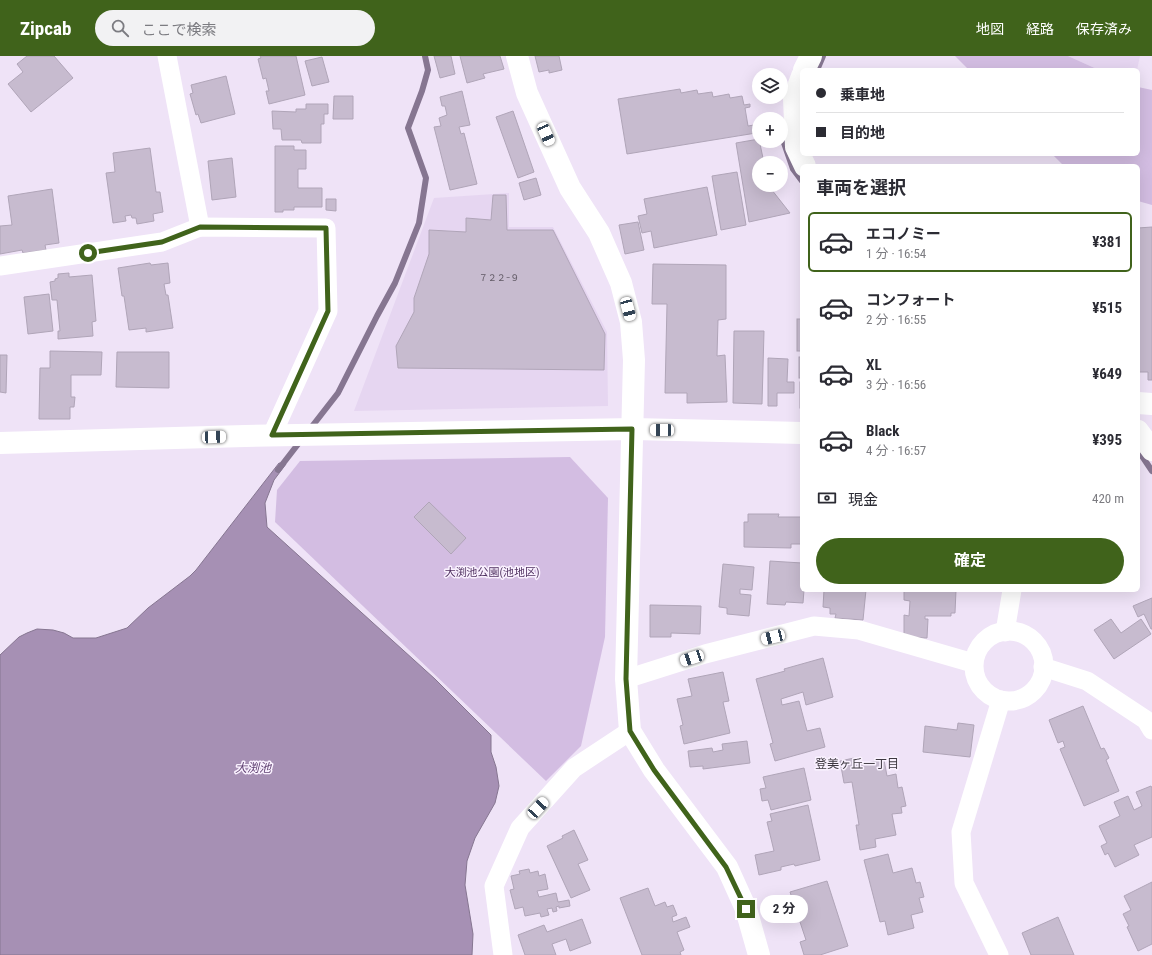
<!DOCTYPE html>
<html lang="ja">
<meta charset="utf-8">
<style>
:root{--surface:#fff;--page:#f2f2f3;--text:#2b2b33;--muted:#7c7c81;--line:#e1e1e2;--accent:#40631b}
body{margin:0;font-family:"Roboto Condensed","Noto Sans JP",sans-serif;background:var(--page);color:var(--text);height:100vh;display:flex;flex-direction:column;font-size:15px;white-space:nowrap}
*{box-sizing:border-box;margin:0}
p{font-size:13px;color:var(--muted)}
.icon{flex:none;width:22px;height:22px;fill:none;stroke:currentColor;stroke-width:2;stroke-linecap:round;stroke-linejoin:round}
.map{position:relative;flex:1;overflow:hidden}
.side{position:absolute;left:800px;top:108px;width:340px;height:428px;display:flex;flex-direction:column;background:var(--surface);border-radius:6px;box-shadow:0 4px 16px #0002}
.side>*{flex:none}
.banner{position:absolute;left:800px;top:12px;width:340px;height:88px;border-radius:6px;box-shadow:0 4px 16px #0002;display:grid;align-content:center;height:88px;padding:0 16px;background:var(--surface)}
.fabs{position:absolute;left:752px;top:12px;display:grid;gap:8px}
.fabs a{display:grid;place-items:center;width:36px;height:36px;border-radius:50%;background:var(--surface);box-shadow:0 4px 16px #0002;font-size:20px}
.end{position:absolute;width:18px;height:18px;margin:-9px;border:5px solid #40631b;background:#fff;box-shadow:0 0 0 2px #fff}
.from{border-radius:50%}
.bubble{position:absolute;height:28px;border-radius:14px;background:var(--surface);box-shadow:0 4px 16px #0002;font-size:13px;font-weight:700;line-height:28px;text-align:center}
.car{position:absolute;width:12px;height:24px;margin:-12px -6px;border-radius:5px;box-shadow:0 0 3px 1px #0007;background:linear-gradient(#fff 24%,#345 0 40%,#fff 0 76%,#345 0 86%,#fff 0)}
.banner b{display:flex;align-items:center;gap:14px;height:38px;font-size:15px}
.banner b+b{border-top:1px solid var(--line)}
.banner i{width:10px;height:10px;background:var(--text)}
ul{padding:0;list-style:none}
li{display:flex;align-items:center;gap:12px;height:60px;margin:0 8px 6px;padding:0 8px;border:2px solid transparent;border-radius:6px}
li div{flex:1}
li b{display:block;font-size:15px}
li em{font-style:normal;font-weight:700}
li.on{border-color:var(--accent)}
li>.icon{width:36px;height:36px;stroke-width:1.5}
h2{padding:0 16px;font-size:18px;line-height:48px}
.pay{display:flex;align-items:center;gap:10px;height:44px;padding:0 16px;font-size:15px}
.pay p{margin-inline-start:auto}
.button{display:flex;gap:8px;margin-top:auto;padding:8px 16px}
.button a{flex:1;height:46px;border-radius:24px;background:var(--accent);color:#fff;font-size:16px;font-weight:700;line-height:46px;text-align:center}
header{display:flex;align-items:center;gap:24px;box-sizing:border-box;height:56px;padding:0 20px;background:var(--accent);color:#fff}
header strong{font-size:19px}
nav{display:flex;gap:22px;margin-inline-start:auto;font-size:14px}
.search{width:280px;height:36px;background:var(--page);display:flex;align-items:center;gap:10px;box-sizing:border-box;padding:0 14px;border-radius:22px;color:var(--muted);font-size:15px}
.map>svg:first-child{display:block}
.built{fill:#e6d6f1}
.green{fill:#d3bde2}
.water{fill:#a690b4;stroke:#867691}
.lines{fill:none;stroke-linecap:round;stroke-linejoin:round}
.stream{stroke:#867691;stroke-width:6}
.building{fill:#c7bbcf;stroke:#b0a5b8}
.street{stroke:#fff;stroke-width:19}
.secondary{stroke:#fff;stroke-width:22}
.route{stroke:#40631b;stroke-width:5}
.labels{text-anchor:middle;stroke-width:3;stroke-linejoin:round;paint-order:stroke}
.number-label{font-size:9px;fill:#605964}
.park-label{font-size:11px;fill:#513262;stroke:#faf2ff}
.neighbourhood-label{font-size:12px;fill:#3d3840;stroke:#faf2ff}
.water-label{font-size:12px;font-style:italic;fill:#614273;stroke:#faf2ff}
</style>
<header>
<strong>Zipcab</strong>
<div class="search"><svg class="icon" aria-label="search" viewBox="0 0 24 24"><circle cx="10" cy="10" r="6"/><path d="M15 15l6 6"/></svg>ここで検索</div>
<nav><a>地図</a><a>経路</a><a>保存済み</a></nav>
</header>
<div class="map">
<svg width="1152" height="899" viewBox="0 0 1152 899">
<rect width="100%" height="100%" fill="#efe3f7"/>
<g class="built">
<polygon points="1068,0 1140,0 1137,14 1099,14"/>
<polygon points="509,137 509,171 553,171 607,276 608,350 354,355 434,142"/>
</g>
<g class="green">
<polygon points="955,0 1068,0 1099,14 969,14"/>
<polygon points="1138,31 1152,34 1152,149 1138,145 1138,110 1064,110 1052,98 1138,98"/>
<polygon points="570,401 608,442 605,581 581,690 546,725 275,466 277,434 300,405"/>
</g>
<polygon class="water" points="279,407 286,408 274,424 265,447 267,471 435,623 491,679 491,696 496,711 499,730 495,747 475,782 467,805 465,829 473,878 472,899 0,899 0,599 19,581 27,577 37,573 53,574 64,577 73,582 96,582 127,572 148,552 190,520 196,514"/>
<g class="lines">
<g class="stream">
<polyline points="817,14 823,0"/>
<polyline points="787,76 783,84 793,113 802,125"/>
<polyline points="310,373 338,337 377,260 395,227 419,167 426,122 408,72 422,35 428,14 425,0"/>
<polyline points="1138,394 1152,415"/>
<polyline points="278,414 302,383"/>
</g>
</g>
<g class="building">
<polygon points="27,0 54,0 73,22 31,56 8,28 23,16 17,8"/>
<polygon points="260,0 296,0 305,39 269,48 266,35 269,35 266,22 263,23 258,3 261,2"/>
<polygon points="434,0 451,0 455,18 440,22"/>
<polygon points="460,0 500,0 504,13 483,18 485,22 467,27"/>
<polygon points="535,0 559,0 562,14 549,17 549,14 539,16"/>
<polygon points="322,1 329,26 312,30 305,5"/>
<polygon points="226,20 235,58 201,67 198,58 196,59 190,38 193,37 191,29"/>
<polygon points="680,33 681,37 697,34 698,38 712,36 713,41 729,38 730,42 742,40 744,49 750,48 750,51 745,52 748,70 754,69 756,77 627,98 618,43"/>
<polygon points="462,35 470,69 459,71 461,78 464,77 477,128 450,134 434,71 441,70 439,62 447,59 445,50 442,50 440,41"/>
<polygon points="334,40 353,40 353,63 333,63"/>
<polygon points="306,48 328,48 328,58 324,58 324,68 321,68 321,87 302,87 301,84 282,84 281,73 273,73 272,55 296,56 296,53 306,53"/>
<polygon points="513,55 534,116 518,122 496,61"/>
<polygon points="759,83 764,107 759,107 759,129 768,129 790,157 749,166 736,87"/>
<polygon points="275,90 294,90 294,94 306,94 306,113 298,113 298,132 322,132 322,151 294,151 294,154 283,154 283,156 275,156"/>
<polygon points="150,92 156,136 160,136 163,156 153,158 154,165 137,168 136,162 132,162 131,159 125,160 126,165 113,167 106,117 115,116 113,97"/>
<polygon points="232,102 236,141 212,144 208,105"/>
<polygon points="737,116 746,169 721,174 712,120"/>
<polygon points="536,122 541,139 524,144 519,127"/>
<polygon points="707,131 717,179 654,192 651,175 642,177 638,160 647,158 644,143"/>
<polygon points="52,133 59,187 45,189 46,194 23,197 22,194 0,198 0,170 12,169 8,140"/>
<polygon points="493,139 506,139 507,174 553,174 605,278 604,314 398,312 396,290 414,256 414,242 429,198 429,174 466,176 466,162 491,164"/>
<polygon points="326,143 336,143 336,155 326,154"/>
<polygon points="638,166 644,194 625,198 619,169"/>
<polygon points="1152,171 1152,324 1148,324 1148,316 1139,316 1138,307 1138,172"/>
<polygon points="150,207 151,209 168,207 170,227 164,228 166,239 168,239 173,272 146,276 146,272 129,274 124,240 122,240 118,212"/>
<polygon points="653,208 726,209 726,263 718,264 717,300 725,299 727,346 687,347 687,337 665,337 667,248 652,248"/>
<polygon points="69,217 69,221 92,219 96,265 92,266 93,280 58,283 58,275 60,275 57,244 52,244 50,226 55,225 55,223 58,222 58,218"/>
<polygon points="49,238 53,275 28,278 24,241"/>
<rect x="797" y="263" width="5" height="32"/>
<polygon points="734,275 764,275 762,348 733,347"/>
<polygon points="50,295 102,296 101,319 71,319 71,341 75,341 74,351 70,351 70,363 39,363 40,312 50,312"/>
<polygon points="117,296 169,296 169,332 116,331"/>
<polygon points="0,299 7,299 6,337 0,336"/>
<rect x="799" y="301" width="3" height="21"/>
<polygon points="768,302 788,303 787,326 794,326 794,337 777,337 777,350 768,350"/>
<rect x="800" y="326" width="2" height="26"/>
<polygon points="429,446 466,482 451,498 414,461"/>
<polygon points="748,458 779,458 778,461 802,461 802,488 791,488 791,492 744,491 744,466 748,466"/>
<polygon points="770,505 802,507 801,533 804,534 803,547 786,546 785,549 767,548"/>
<polygon points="723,508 754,511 752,534 740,533 740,538 751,539 749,560 727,558 727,552 719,551"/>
<polygon points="824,534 866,534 863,564 835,562 836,558 830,558 830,552 823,551"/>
<polygon points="904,534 956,534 955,557 951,557 951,560 925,560 925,563 928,563 927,582 904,581 904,559 909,560 910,545 904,544"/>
<polygon points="1152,542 1152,573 1151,573 1144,558 1138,561 1133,550"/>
<polygon points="650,549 701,550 700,578 671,577 671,581 650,581"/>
<polygon points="1111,563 1121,577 1141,563 1151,578 1114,603 1094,574"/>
<polygon points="823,602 833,641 806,649 803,636 781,643 782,649 799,645 807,675 820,672 825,691 775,705 770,688 773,687 756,623 785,615 784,613"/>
<polygon points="723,616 729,645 723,646 730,677 684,688 680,670 683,669 677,643 692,640 688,623"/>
<polygon points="1083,650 1101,693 1104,692 1109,702 1106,704 1119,735 1084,750 1060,693 1065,691 1063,685 1058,687 1049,664"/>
<polygon points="958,667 974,669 970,701 923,696 925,670 957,674"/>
<polygon points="747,685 750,707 703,713 703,710 690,711 688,695 712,692 713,696 723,694 722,688"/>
<polygon points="854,702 856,709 884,704 887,720 896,718 898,732 902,731 906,750 901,751 902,757 892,758 896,779 875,783 876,791 860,794 856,769 859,769 852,726 844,727 840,705"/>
<polygon points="804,712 811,744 771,754 768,744 762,745 760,733 766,732 763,721"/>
<polygon points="1151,730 1152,732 1152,781 1134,789 1139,799 1115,811 1108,797 1105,799 1101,790 1107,787 1099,770 1120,760 1114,746 1128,740 1134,754 1142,750 1136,736"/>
<polygon points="808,749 820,804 795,810 794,808 781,811 781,814 759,819 755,799 774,795 767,766 772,765 770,758"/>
<polygon points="574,774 588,804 578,808 590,834 571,842 547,790 563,782 562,780"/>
<polygon points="888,798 893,817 912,812 916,827 920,826 924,841 919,842 923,856 911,859 914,872 888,879 885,865 880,866 864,804"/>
<polygon points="529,813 530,817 538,815 539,820 545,818 548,833 537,835 539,841 556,837 558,846 569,844 570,850 559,852 559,850 556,851 557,855 553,856 552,852 547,853 549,859 541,861 540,857 525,860 523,851 515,853 510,834 514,833 511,820 520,818 519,815"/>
<polygon points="827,825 848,890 820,899 804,899 800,886 806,884 790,836"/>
<polygon points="1152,826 1152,888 1138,895 1127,871 1129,870 1123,858 1131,854 1124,840"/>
<polygon points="648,832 655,850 665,846 667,851 673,849 677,859 672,861 673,866 686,861 690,871 677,876 684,894 680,896 681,899 642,899 620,842"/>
<polygon points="1058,861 1074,899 1031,899 1022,877"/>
<polygon points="582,863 591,887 570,895 566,883 552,888 556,899 525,899 518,879 544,869 547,876"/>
</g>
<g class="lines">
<g class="street">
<polyline points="167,0 200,171"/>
<polyline points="0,210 162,186 200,171 326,172 328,255 272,379"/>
<circle cx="1009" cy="610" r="35"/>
<polyline points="1005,576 1012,534"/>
<polyline points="1043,611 1087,625 1146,664 1152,674"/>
<polyline points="626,623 705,598 814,570 859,574 973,607"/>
<polyline points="503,899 494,830 520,772 574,712 630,675"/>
<polyline points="999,899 964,827 961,776 1001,644"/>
</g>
<g class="secondary">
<polyline points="517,0 527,37 570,132 599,177 621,227 631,266 634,304 626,623 630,675 654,714 727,811 746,853 759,899"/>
<polyline points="804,14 811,0"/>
<polyline points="802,20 794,42 796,91 805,110"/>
<polyline points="1138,347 1152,348"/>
<polyline points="1138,375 1152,394"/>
<polyline points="0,387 245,380 633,373 802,377"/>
</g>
</g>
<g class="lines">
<polyline class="route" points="88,197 162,186 200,171 326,172 328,255 272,379 632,373 626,623 630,675 654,714 726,811 746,853"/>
</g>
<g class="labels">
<g class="number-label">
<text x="499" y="225">７２２−９</text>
</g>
<g class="park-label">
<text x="492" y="520">大渕池公園(池地区)</text>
</g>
<g class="neighbourhood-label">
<text x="857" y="712">登美ヶ丘一丁目</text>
</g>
<g class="water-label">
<text x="253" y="716">大渕池</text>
</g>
</g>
</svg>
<div class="fabs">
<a><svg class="icon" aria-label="layers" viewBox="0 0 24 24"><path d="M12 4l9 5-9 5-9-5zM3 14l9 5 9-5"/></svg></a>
<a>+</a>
<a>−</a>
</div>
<i class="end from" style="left:88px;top:197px"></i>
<i class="end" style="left:746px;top:853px"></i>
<div class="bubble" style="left:760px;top:839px;width:48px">2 分</div>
<i class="car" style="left:546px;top:78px;rotate:156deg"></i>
<i class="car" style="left:628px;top:253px;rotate:165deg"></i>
<i class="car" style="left:662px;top:374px;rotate:271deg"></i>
<i class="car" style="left:214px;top:381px;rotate:88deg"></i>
<i class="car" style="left:773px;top:581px;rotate:256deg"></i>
<i class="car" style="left:692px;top:602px;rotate:252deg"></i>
<i class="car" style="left:538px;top:752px;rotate:43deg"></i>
<div class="banner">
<b><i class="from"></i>乗車地</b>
<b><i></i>目的地</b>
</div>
<section class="side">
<h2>車両を選択</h2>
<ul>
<li class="on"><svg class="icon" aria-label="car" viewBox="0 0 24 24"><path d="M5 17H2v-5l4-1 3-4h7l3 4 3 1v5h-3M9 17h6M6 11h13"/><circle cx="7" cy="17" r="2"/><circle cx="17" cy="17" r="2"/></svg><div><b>エコノミー</b><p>1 分 · 16:54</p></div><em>¥381</em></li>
<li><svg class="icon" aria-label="car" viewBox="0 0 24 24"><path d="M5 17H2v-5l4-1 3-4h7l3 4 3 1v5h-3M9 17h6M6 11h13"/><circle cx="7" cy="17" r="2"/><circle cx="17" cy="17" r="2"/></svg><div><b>コンフォート</b><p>2 分 · 16:55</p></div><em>¥515</em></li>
<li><svg class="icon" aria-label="car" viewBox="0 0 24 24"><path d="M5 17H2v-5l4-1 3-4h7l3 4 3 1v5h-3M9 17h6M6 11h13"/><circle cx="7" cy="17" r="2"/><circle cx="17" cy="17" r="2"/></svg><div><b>XL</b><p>3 分 · 16:56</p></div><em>¥649</em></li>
<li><svg class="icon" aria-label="car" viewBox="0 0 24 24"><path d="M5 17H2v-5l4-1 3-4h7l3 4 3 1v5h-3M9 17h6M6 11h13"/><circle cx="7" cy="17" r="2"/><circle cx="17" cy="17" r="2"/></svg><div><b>Black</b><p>4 分 · 16:57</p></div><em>¥395</em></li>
</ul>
<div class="pay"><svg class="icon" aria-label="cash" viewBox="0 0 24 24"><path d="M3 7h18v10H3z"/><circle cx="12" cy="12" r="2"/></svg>現金<p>420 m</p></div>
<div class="button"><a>確定</a></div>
</section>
</div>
